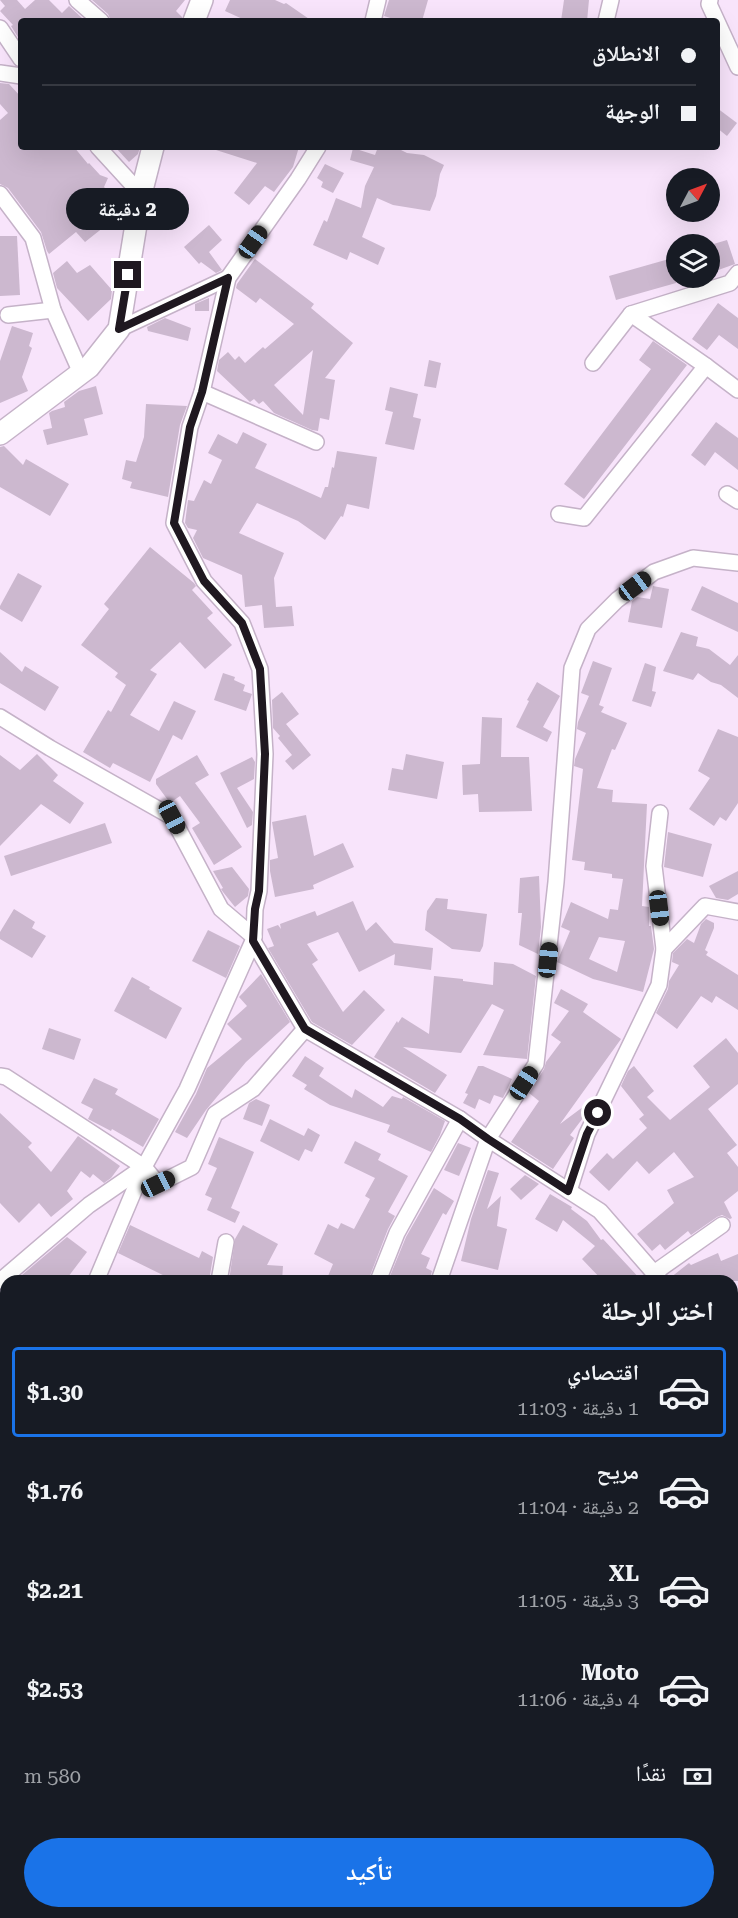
<!DOCTYPE html>
<html lang="ar">
<meta charset="utf-8">
<style>
:root{--surface:#171b24;--page:#20242c;--text:#f1f3f6;--muted:#9ea1a6;--line:#363941;--accent:#1a73e8}
body{margin:0;font-family:"Roboto Serif","Noto Naskh Arabic",serif;background:var(--page);color:var(--text);direction:rtl;height:100vh;display:flex;flex-direction:column;font-size:22px;white-space:nowrap}
*{box-sizing:border-box;margin:0}
p{font-size:20px;color:var(--muted)}
.icon{flex:none;width:33px;height:33px;fill:none;stroke:currentColor;stroke-width:2;stroke-linecap:round;stroke-linejoin:round}
.map{position:relative;flex:1;overflow:hidden;direction:ltr}
.details{position:absolute;left:0px;top:1275px;width:738px;height:644px;display:flex;flex-direction:column;background:var(--surface);border-radius:18px 18px 0 0;box-shadow:0 6px 24px #0002;direction:rtl}
.details>*{flex:none}
.banner{position:absolute;left:18px;top:18px;width:702px;height:132px;border-radius:6px;box-shadow:0 6px 24px #0002;direction:rtl;display:grid;align-content:center;height:132px;padding:0 24px;background:var(--surface)}
.needle{width:39px;rotate:49deg}
.fabs{position:absolute;left:666px;top:168px;display:grid;gap:12px}
.fabs a{display:grid;place-items:center;width:54px;height:54px;border-radius:50%;background:var(--surface);box-shadow:0 6px 24px #0002;font-size:30px}
.end{position:absolute;width:27px;height:27px;margin:-14px;border:8px solid #1f1820;background:#fff;box-shadow:0 0 0 3px #fff}
.from{border-radius:50%}
.bubble{position:absolute;height:42px;border-radius:21px;background:var(--surface);box-shadow:0 6px 24px #0002;font-size:20px;font-weight:700;line-height:42px;text-align:center;direction:rtl}
.car{position:absolute;width:18px;height:36px;margin:-18px -9px;border-radius:8px;box-shadow:0 0 4px 2px #0007;background:linear-gradient(#222 24%,#8ab4d8 0 40%,#222 0 76%,#8ab4d8 0 86%,#222 0)}
.banner b{display:flex;align-items:center;gap:21px;height:57px;font-size:22px}
.banner b+b{border-top:2px solid var(--line)}
.banner i{width:15px;height:15px;background:var(--text)}
ul{padding:0;list-style:none}
li{display:flex;align-items:center;gap:18px;height:90px;margin:0 12px 9px;padding:0 12px;border:3px solid transparent;border-radius:6px}
li div{flex:1}
li b{display:block;font-size:22px}
li em{font-style:normal;font-weight:700}
li.selected{border-color:var(--accent)}
li>.icon{width:54px;height:54px;stroke-width:1.5}
h2{padding:0 24px;font-size:27px;line-height:72px}
.pay{display:flex;align-items:center;gap:15px;height:66px;padding:0 24px;font-size:22px}
.pay p{margin-inline-start:auto}
.action{display:flex;gap:12px;margin-top:auto;padding:12px 24px}
.action a{flex:1;height:69px;border-radius:36px;background:var(--accent);color:#fff;font-size:24px;font-weight:700;line-height:69px;text-align:center}
.map>svg:first-child{display:block}
.building{fill:#ccb8cf;fill-rule:evenodd}
.lines{fill:none;stroke-linecap:round;stroke-linejoin:round}
.street-casing{stroke:#c5b2c8;stroke-width:18}
.secondary-casing{stroke:#c5b2c8;stroke-width:24}
.street{stroke:#fff;stroke-width:15}
.secondary{stroke:#fff;stroke-width:21}
.route{stroke:#1f1820;stroke-width:8}
</style>
<div class="map">
<svg width="738" height="1918" viewBox="0 0 738 1918">
<rect width="100%" height="100%" fill="#f8e4fb"/>
<g class="building">
<polygon points="0,0 17,0 25,9 35,0 49,0 62,13 69,6 82,18 79,21 21,21 21,42 11,26 13,25 0,11 5,6"/>
<polygon points="92,0 185,0 176,11 182,17 182,21 111,21 108,14"/>
<polygon points="230,0 275,0 284,4 286,3 312,21 247,21 225,11"/>
<polygon points="389,0 428,0 422,21 400,21 384,16"/>
<polygon points="564,0 589,0 587,21 561,21"/>
<polygon points="0,83 9,84 21,97 21,147 74,147 88,164 89,163 100,175 108,178 104,187 114,198 107,204 109,206 101,213 109,223 85,242 76,232 49,254 47,251 41,232 8,188 0,184 0,120 8,113 0,104"/>
<polygon points="717,108 737,123 727,136 717,128"/>
<polygon points="115,147 140,147 138,154 129,162"/>
<polygon points="217,147 299,147 293,167 274,192 265,186 249,205 234,193 257,163 216,150"/>
<polygon points="378,147 395,147 407,153 424,155 444,165 440,174 436,196 430,211 393,205 377,198 362,237 385,248 378,265 350,252 347,260 313,245 324,220 327,222 336,198 361,208 365,186 374,167 350,160 353,148 375,155"/>
<polygon points="325,164 344,173 333,193 321,187 323,182 317,178"/>
<polygon points="209,225 222,240 209,252 222,270 216,273 201,262 199,264 184,247"/>
<polygon points="0,236 17,236 20,295 0,296"/>
<polygon points="727,240 735,264 710,273 710,245"/>
<polygon points="676,257 676,283 616,300 609,276"/>
<path d="M255 259 314 304 311 308 353 343 325 378 335 380 329 420 320 418 318 431 312 430 274 413 263 401 259 404 254 399 250 402 217 371 219 360 228 352 235 360 239 356 245 363 263 347 265 349 294 324 260 298 256 303 236 288 237 284ZM313 350 303 415 274 385Z"/>
<polygon points="67,261 77,273 90,265 112,290 111,299 88,321 57,288 53,273"/>
<polygon points="209,298 209,311 195,311 195,304"/>
<polygon points="718,303 738,318 738,349 719,335 707,350 692,339"/>
<polygon points="165,318 191,328 188,341 148,331 147,327"/>
<polygon points="12,326 33,333 29,346 32,348 22,377 28,391 0,403 0,361"/>
<polygon points="653,341 687,365 584,499 564,484 651,369 639,360"/>
<polygon points="429,360 441,363 436,388 424,386"/>
<polygon points="96,386 103,414 84,419 88,435 47,445 43,430 52,428 49,413 52,411 65,407 64,402 79,391"/>
<polygon points="390,387 418,394 413,417 421,419 414,450 385,444 393,412 385,410"/>
<polygon points="146,404 187,406 180,425 168,497 130,488 132,482 122,479 126,460 136,462 144,437"/>
<polygon points="716,422 738,438 738,470 715,452 705,466 691,455"/>
<polygon points="243,432 267,444 255,468 321,498 325,487 328,487 332,467 334,468 337,451 377,457 369,509 347,504 343,517 341,516 325,540 298,521 257,503 239,533 284,553 274,578 276,607 292,606 294,626 264,628 262,605 245,607 242,575 203,558 193,538 197,530 188,528 185,523 188,500 194,501 204,480 211,484 222,460 208,453 218,434 237,444"/>
<polygon points="4,446 23,465 26,459 69,484 50,516 0,487 0,447"/>
<polygon points="150,547 194,583 196,586 192,590 213,613 207,618 232,645 205,669 180,642 150,670 157,674 130,715 159,731 174,701 196,711 182,740 173,735 150,782 113,763 110,768 83,752 108,710 111,712 126,685 115,677 118,673 81,645 109,609 104,604"/>
<polygon points="18,573 42,586 22,622 0,609 0,606"/>
<polygon points="653,586 669,589 662,628 628,622 632,601 637,597 650,599"/>
<polygon points="702,586 738,603 738,632 691,610"/>
<polygon points="681,632 698,637 696,646 709,649 730,665 738,655 738,698 721,685 711,682 698,673 693,680 663,671"/>
<polygon points="0,652 22,672 25,666 59,687 45,711 0,683"/>
<path d="M593 661 612 668 599 705 604 707 601 712 627 723 615 750 612 749 597 788 613 790 612 802 647 804 642 906 649 907V926H651L654 949 643 992 593 979 557 962 570 931 561 927 571 902 608 919 610 909 618 910 623 879 612 878V874L584 870 585 862 572 860 583 769 574 766 575 759 586 733 577 729 578 722 589 696 581 693ZM599 937 625 941 617 972 589 959Z"/>
<polygon points="645,663 656,667 652,691 656,692 651,707 632,701"/>
<polygon points="223,673 235,677 234,680 245,685 243,691 252,694 246,711 214,700"/>
<polygon points="537,682 560,696 543,727 552,732 547,742 516,727 529,701 527,700"/>
<polygon points="282,692 299,714 286,724 311,755 293,770 285,761 292,755 278,738 280,736 273,728 272,700"/>
<polygon points="482,717 502,718 501,757 529,757 532,811 479,812 478,794 463,795 462,765 480,764"/>
<polygon points="718,729 738,737 738,803 726,821 720,817 714,826 689,809 710,778 698,771"/>
<polygon points="37,754 58,775 53,781 84,803 70,824 41,804 0,846 0,755 20,770"/>
<polygon points="406,754 444,762 437,799 388,790 392,768 403,770"/>
<polygon points="197,755 209,775 195,783 242,847 214,865 192,828 200,823 180,796 170,803 156,784 156,779"/>
<polygon points="252,757 255,762 254,779 237,788 253,812 252,825 247,828 220,773"/>
<polygon points="306,815 314,856 343,843 354,867 313,885 314,889 275,897 270,871 270,860 278,858 272,822"/>
<polygon points="105,823 112,843 11,876 4,856"/>
<polygon points="668,832 712,844 703,877 664,867"/>
<polygon points="232,867 249,889 248,896 235,907 223,892 221,889 223,888 213,871"/>
<polygon points="738,871 738,894 728,900 716,898 709,886"/>
<polygon points="539,876 541,927 538,954 519,945 522,913 518,913 520,878"/>
<polygon points="436,898 448,899 447,909 487,914 483,946 480,952 452,949 425,930 427,911"/>
<polygon points="353,901 366,931 376,922 394,943 433,948 431,970 394,965 395,954 359,972 338,932 307,944 318,960 312,964 343,1012 364,990 385,1010 352,1045 312,1022 268,948 274,946 267,929 278,925 281,929 280,924 315,911 317,916"/>
<polygon points="14,909 35,922 32,928 46,936 32,958 0,939 0,932"/>
<polygon points="706,919 714,923 714,928 705,950 708,952 706,955 738,975 738,1010 716,996 712,1003 701,996 677,1029 656,1013 668,989 669,981 679,965 672,962 673,953 687,939 694,943 701,924"/>
<polygon points="208,930 240,946 226,978 192,961"/>
<polygon points="494,962 513,964 536,976 527,1059 483,1055 504,1010 492,1004 461,1053 403,1047 447,1075 435,1093 374,1057 397,1021 398,1023 402,1017 429,1034 434,976 463,979 463,981 493,985"/>
<polygon points="261,974 290,1022 246,1062 206,1110 187,1138 175,1132 196,1094 207,1068 242,1039 227,1024 247,1006 239,997"/>
<polygon points="132,977 150,987 149,989 182,1008 166,1039 114,1011"/>
<polygon points="561,989 588,1004 583,1012 621,1039 560,1124 591,1101 592,1102 586,1114 570,1135 574,1138 553,1169 511,1142 539,1101 529,1093 544,1069 546,1062 561,1042 551,1035 569,1011 554,1003"/>
<polygon points="49,1028 81,1039 74,1060 42,1049"/>
<polygon points="726,1038 738,1053 738,1084 708,1109 737,1145 727,1153 738,1167 738,1191 724,1202 732,1218 730,1219 722,1215 717,1217 691,1235 688,1231 665,1250 660,1244 652,1251 637,1234 674,1203 667,1190 694,1177 674,1152 649,1174 637,1161 609,1191 589,1172 607,1153 613,1159 647,1128 639,1119 644,1115 621,1086 628,1071 634,1066 654,1091 647,1097 670,1120 710,1087 693,1066"/>
<polygon points="305,1056 324,1068 319,1076 352,1098 355,1089 383,1107 392,1096 402,1099 403,1097 445,1121 440,1135 431,1152 387,1132 390,1125 330,1105 304,1089 307,1085 292,1076"/>
<polygon points="478,1066 483,1066 512,1079 503,1098 494,1095 490,1104 479,1099 475,1109 463,1103 468,1094 465,1093"/>
<polygon points="94,1078 118,1089 115,1094 159,1119 143,1147 112,1129 111,1131 88,1119 93,1109 81,1103"/>
<polygon points="256,1099 270,1105 262,1126 243,1119 249,1103"/>
<polygon points="0,1113 32,1143 28,1147 51,1172 78,1136 120,1166 111,1178 104,1183 93,1174 90,1178 81,1171 67,1191 73,1199 51,1217 39,1203 19,1223 0,1203"/>
<polygon points="270,1119 304,1136 308,1128 320,1135 312,1152 305,1149 299,1161 260,1141"/>
<polygon points="219,1137 254,1152 231,1208 240,1212 235,1223 207,1210 212,1198 205,1195 217,1168 208,1164"/>
<polygon points="355,1141 381,1154 378,1160 408,1176 388,1212 395,1216 388,1229 368,1281 326,1281 333,1264 314,1254 328,1224 338,1229 341,1223 354,1229 370,1199 365,1196 375,1178 344,1163"/>
<polygon points="458,1143 471,1148 459,1176 444,1170"/>
<polygon points="488,1170 499,1173 487,1209 501,1196 497,1226 507,1229 498,1270 461,1261 471,1219"/>
<polygon points="525,1175 539,1184 521,1200 510,1189"/>
<polygon points="434,1188 454,1201 446,1215 443,1213 421,1254 430,1258 426,1268 432,1271 429,1281 388,1281 406,1237"/>
<polygon points="550,1194 572,1207 571,1209 587,1221 601,1240 603,1239 642,1281 603,1281 582,1259 595,1246 563,1220 557,1232 535,1219"/>
<polygon points="130,1225 199,1258 202,1251 213,1257 209,1281 175,1281 118,1253"/>
<polygon points="243,1225 278,1244 267,1265 283,1266 282,1281 229,1281 235,1239"/>
<polygon points="67,1237 87,1252 65,1281 31,1281 22,1275"/>
<polygon points="718,1253 721,1261 738,1254 738,1281 671,1281 670,1278 689,1263 691,1265"/>
</g>
<g class="lines">
<defs>
<g id="street">
<polyline points="77,0 101,21"/>
<polyline points="710,0 709,4 738,67"/>
<polyline points="373,21 378,0"/>
<polyline points="606,21 611,0"/>
<polyline points="0,28 21,59"/>
<polyline points="0,73 21,76"/>
<polyline points="98,147 141,194"/>
<polyline points="0,194 33,238 53,310 81,373"/>
<polyline points="631,314 706,366"/>
<polyline points="8,315 53,310"/>
<polyline points="119,329 228,278"/>
<polyline points="593,363 631,314 730,283 738,273"/>
<polyline points="202,392 316,442"/>
<polyline points="727,494 738,501"/>
<polyline points="559,514 584,518 706,366 738,390"/>
<polyline points="0,717 50,748 172,817 221,909 254,937 253,941 305,1029 460,1119 488,1139 600,1211 661,1281"/>
<polyline points="254,937 255,909 259,891 265,754 260,669 242,623 204,581 174,523 190,427 202,392 228,278 298,179 318,147"/>
<polyline points="253,941 187,1089 144,1167 158,1184 192,1167 215,1114 253,1089 305,1029"/>
<polyline points="664,949 705,906 738,912"/>
<polyline points="0,1076 6,1077 144,1167"/>
<polyline points="569,1191 587,1134 659,985 664,949 654,866 660,813"/>
<polyline points="654,1273 722,1225"/>
<polyline points="0,1281 89,1205 144,1167"/>
<polyline points="96,1281 144,1167"/>
<polyline points="219,1281 226,1242"/>
<polyline points="378,1281 397,1233 460,1119"/>
<polyline points="439,1281 488,1139 536,1064 556,882 572,668 588,629 617,600 654,572 693,558 738,563"/>
<polyline points="732,1372 738,1382"/>
<polyline points="513,1918 515,1912"/>
</g>
<g id="secondary">
<polyline points="194,21 202,0"/>
<polyline points="0,434 89,367 119,329 141,194 153,147"/>
<polyline points="732,1648 738,1641"/>
<polyline points="0,1835 6,1836"/>
</g>
</defs>
<use href="#street" class="street-casing"/>
<use href="#secondary" class="secondary-casing"/>
<use href="#street" class="street"/>
<use href="#secondary" class="secondary"/>
</g>
<g class="lines">
<polyline class="route" points="128,275 119,329 228,278 202,392 190,427 174,523 204,581 242,623 260,669 265,754 259,891 255,909 253,941 305,1029 460,1119 488,1139 568,1191 587,1134 598,1113"/>
</g>
</svg>
<div class="fabs">
<a><svg class="needle" viewBox="-14 -14 28 28"><path d="M0-13l5 13h-10z" fill="#e53935"/><path d="M0 13l5-13h-10z" fill="#9ea1a6"/></svg></a>
<a><svg class="icon" aria-label="layers" viewBox="0 0 24 24"><path d="M12 4l9 5-9 5-9-5zM3 14l9 5 9-5"/></svg></a>
</div>
<i class="end from" style="left:598px;top:1113px"></i>
<i class="end" style="left:128px;top:275px"></i>
<div class="bubble" style="left:66px;top:188px;width:123px">2 دقيقة</div>
<i class="car" style="left:253px;top:242px;rotate:35deg"></i>
<i class="car" style="left:635px;top:586px;rotate:53deg"></i>
<i class="car" style="left:172px;top:817px;rotate:152deg"></i>
<i class="car" style="left:659px;top:908px;rotate:173deg"></i>
<i class="car" style="left:548px;top:960px;rotate:6deg"></i>
<i class="car" style="left:524px;top:1083px;rotate:33deg"></i>
<i class="car" style="left:158px;top:1184px;rotate:64deg"></i>
<div class="banner">
<b><i class="from"></i>الانطلاق</b>
<b><i></i>الوجهة</b>
</div>
<section class="details">
<h2>اختر الرحلة</h2>
<ul>
<li class="selected"><svg class="icon" aria-label="car" viewBox="0 0 24 24"><path d="M5 17H2v-5l4-1 3-4h7l3 4 3 1v5h-3M9 17h6M6 11h13"/><circle cx="7" cy="17" r="2"/><circle cx="17" cy="17" r="2"/></svg><div><b>اقتصادي</b><p>1 دقيقة · 11:03</p></div><em>$1.30</em></li>
<li><svg class="icon" aria-label="car" viewBox="0 0 24 24"><path d="M5 17H2v-5l4-1 3-4h7l3 4 3 1v5h-3M9 17h6M6 11h13"/><circle cx="7" cy="17" r="2"/><circle cx="17" cy="17" r="2"/></svg><div><b>مريح</b><p>2 دقيقة · 11:04</p></div><em>$1.76</em></li>
<li><svg class="icon" aria-label="car" viewBox="0 0 24 24"><path d="M5 17H2v-5l4-1 3-4h7l3 4 3 1v5h-3M9 17h6M6 11h13"/><circle cx="7" cy="17" r="2"/><circle cx="17" cy="17" r="2"/></svg><div><b>XL</b><p>3 دقيقة · 11:05</p></div><em>$2.21</em></li>
<li><svg class="icon" aria-label="car" viewBox="0 0 24 24"><path d="M5 17H2v-5l4-1 3-4h7l3 4 3 1v5h-3M9 17h6M6 11h13"/><circle cx="7" cy="17" r="2"/><circle cx="17" cy="17" r="2"/></svg><div><b>Moto</b><p>4 دقيقة · 11:06</p></div><em>$2.53</em></li>
</ul>
<div class="pay"><svg class="icon" aria-label="cash" viewBox="0 0 24 24"><path d="M3 7h18v10H3z"/><circle cx="12" cy="12" r="2"/></svg>نقدًا<p>580 m</p></div>
<div class="action"><a>تأكيد</a></div>
</section>
</div>
